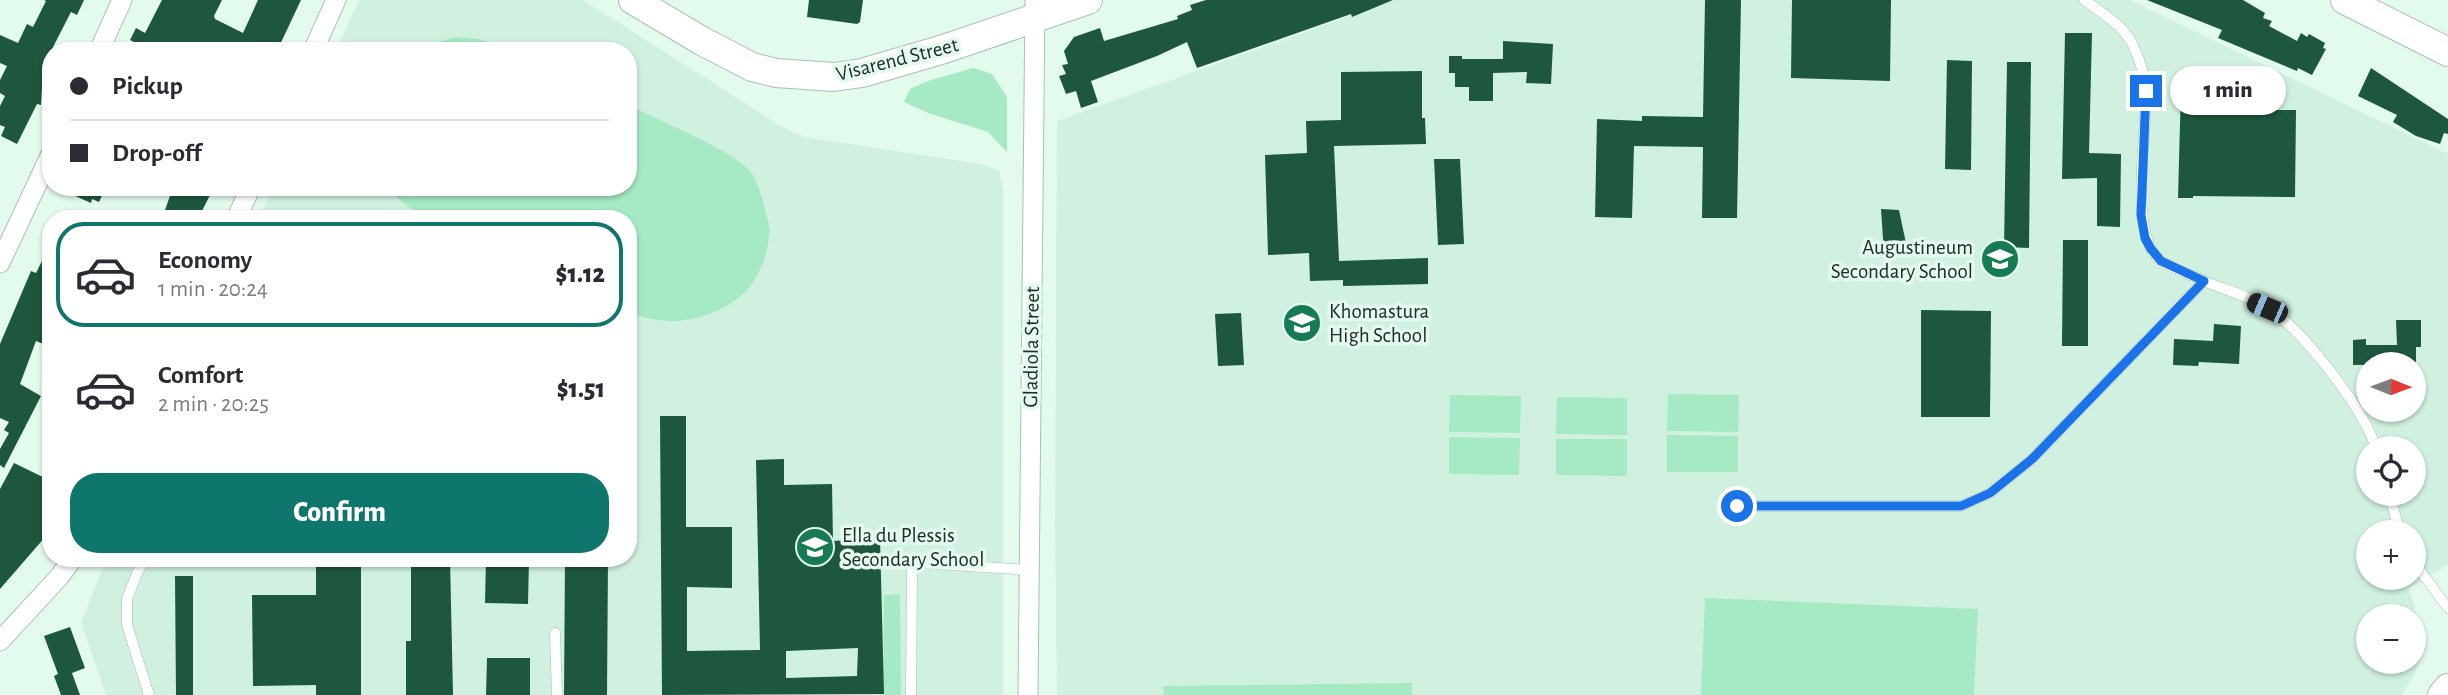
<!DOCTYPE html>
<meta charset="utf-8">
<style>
:root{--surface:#fff;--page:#f7f7f7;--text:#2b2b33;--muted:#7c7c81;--line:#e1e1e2;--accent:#0f766e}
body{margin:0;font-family:"Alegreya Sans",sans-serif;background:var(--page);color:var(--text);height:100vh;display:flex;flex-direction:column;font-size:26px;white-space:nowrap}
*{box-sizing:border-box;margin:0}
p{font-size:23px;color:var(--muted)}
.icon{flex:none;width:38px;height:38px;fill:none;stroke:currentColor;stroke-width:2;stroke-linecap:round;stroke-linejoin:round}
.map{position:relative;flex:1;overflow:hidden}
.sheet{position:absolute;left:42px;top:210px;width:595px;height:357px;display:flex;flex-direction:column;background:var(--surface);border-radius:28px;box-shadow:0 2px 5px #0004}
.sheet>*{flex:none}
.guide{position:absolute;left:42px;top:42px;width:595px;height:154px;border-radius:28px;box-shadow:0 2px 5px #0004;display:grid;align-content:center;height:154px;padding:0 28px;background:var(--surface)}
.needle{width:46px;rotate:91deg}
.fabs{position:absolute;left:2356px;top:352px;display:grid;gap:14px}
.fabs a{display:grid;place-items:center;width:70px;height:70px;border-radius:50%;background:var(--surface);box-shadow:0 2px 5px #0004;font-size:35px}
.end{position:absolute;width:32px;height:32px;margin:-16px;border:9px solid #1a73e8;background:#fff;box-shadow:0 0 0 4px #fff}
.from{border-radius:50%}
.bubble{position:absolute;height:49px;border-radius:24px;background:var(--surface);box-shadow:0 2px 5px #0004;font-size:23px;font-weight:800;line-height:49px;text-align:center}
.car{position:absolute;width:21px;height:42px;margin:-21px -10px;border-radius:9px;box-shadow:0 0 5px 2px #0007;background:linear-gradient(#222 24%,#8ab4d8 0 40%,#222 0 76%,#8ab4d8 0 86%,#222 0)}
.guide b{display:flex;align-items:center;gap:24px;height:66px;font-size:26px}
.guide b+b{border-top:2px solid var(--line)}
.guide i{width:18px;height:18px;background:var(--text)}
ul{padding:12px 0 0;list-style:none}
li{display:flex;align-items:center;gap:21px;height:105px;margin:0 14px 10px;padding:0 14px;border:4px solid transparent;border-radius:28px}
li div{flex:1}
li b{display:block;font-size:26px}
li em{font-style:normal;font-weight:800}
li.current{border-color:var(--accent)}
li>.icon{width:63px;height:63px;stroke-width:1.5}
.cta{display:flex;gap:14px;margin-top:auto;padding:14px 28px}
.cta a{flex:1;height:80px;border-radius:28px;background:var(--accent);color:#fff;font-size:28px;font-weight:800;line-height:80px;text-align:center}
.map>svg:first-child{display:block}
.built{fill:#d0f1df;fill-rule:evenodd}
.green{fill:#a5eac5}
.building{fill:#1d573d;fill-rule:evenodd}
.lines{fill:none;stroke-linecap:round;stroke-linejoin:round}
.lane-casing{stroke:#a8c0b2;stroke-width:11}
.street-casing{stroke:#a8c0b2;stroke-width:21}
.secondary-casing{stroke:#a8c0b2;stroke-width:30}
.lane{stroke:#fff;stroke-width:10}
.street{stroke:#fff;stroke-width:19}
.secondary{stroke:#fff;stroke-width:28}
.route{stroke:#1a73e8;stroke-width:9}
.labels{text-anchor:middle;stroke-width:7;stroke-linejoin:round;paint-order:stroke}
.street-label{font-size:21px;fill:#232c27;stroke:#e2fbec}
.poi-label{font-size:21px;fill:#232c27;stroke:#e2fbec;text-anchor:start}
</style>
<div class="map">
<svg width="2448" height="695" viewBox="0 0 2448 695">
<rect width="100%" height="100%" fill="#e2fbec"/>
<g class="built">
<polygon points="359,0 583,0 781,126 804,137 980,164 999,170 1003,187 1003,695 106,695 81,622 107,558 628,558 628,219 259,219 273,187 628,187 628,51 336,51"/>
<path d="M1394 0H2130L2448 154V565L2409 588 2425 645 2414 675 2402 695H1057L1055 526 1057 121ZM2368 364H2413V410H2368ZM2368 448H2413V494H2368ZM2368 532H2413V578H2368ZM2368 616H2413V662H2368Z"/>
</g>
<g class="green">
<polygon points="455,37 480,39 513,51 415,51 418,48"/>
<polygon points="973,68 992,74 1007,97 1007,152 988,132 928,113 904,102 910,89 928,81"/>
<path d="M628 105C655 119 739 152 753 175 758 184 761 195 764 205 765 212 768 219 769 226 771 246 761 274 747 290 730 309 695 322 670 321 656 321 642 317 628 312V219H424L395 196 391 187H628Z"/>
<polygon points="1668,394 1739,395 1738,432 1667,431"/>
<polygon points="1450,395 1521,396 1520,433 1449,432"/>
<polygon points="1557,397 1627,398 1627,435 1556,434"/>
<polygon points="1667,435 1738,436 1738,472 1667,472"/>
<polygon points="1449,437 1520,438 1519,475 1449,474"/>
<polygon points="1556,439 1627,439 1627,476 1556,475"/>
<polygon points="900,594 901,695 883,695 884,595"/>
<polygon points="1705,598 1978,609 1974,695 1701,695"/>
<polygon points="1412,683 1412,695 1164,695 1163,686"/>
</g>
<g class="building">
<polygon points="44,0 84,0 77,15 71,12 51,51 43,70 41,105 37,104 17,144 1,136 5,127 0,125 0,106 5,96 0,93 0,80 7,66 0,63 0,35 18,43 27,24 33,27 46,1"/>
<polygon points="162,0 222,0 214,16 215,19 243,33 258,0 301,0 277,51 133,51 136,43 130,40 136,28 145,33"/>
<polygon points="809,0 863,0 860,22 857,24 807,17"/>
<polygon points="1206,0 1393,0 1352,17 1351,14 1197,68 1187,42 1157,56 1091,81 1098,102 1081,108 1076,91 1066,94 1059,76 1066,74 1062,65 1068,64 1064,51 1074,37 1100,28 1104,41 1178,19 1177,16 1192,10 1190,5"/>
<polygon points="1705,0 1741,0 1737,218 1702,218 1703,147 1634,146 1632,218 1595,217 1597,119 1642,121 1642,116 1703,117"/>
<polygon points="1792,0 1891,0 1890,81 1791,78"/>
<polygon points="2147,0 2243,0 2265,13 2263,18 2272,21 2269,26 2297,41 2301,33 2307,37 2309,34 2325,43 2323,48 2326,49 2312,75 2298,68 2297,71 2218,38 2222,30"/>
<polygon points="2065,33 2092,33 2089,153 2121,154 2120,227 2097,226 2097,178 2062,179"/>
<polygon points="1503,41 1553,44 1551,84 1526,83 1527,72 1493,73 1493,101 1469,101 1469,87 1455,87 1455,73 1449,73 1449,56 1462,56 1462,59 1503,59"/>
<polygon points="1947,60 1972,61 1971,170 1945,169"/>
<polygon points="2007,62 2031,62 2029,248 2004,247"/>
<polygon points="2371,68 2448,119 2448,134 2444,133 2440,144 2416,136 2393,122 2397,115 2358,96"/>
<polygon points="1422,71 1422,118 1425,118 1426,144 1334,146 1339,261 1428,258 1428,284 1343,286 1343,280 1310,281 1309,253 1268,255 1265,155 1307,153 1306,121 1341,120 1341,72"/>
<polygon points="2202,85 2236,85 2236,110 2296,110 2295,197 2193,196 2193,198 2178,198 2181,87 2202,87"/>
<polygon points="1434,159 1460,159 1464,244 1438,245"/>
<polygon points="55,187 106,187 99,202 92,199 91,203"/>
<polygon points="173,187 209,187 206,193 210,195 198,219 162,219"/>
<polygon points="1881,209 1899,210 1907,248 1884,253"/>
<polygon points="2063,240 2088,240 2088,346 2062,346"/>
<polygon points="51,243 51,306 43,320 51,323 51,347 36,341 20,384 41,396 4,468 0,465 0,449 9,433 4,430 9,422 0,418 0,344 31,271 36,273"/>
<polygon points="1921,310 1991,311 1990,417 1921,417"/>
<polygon points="1241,313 1244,365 1218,366 1215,314"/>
<polygon points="2396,320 2421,320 2421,347 2416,347 2416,364 2353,365 2353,340 2366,339 2366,345 2397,345"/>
<polygon points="2214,324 2241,326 2239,364 2199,362 2198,366 2173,365 2174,339 2213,341"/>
<path d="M660 416H686V527H732V588L687 587V651L760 650 756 460 784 459V485L832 484 833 541 880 538 884 694 662 695ZM858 648 857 676 786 678V651Z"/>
<polygon points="14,463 51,481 51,539 46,536 0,589 0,489"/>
<polygon points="411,558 450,558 453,695 406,695 406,641 411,641"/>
<polygon points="486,558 529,558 528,604 485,603"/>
<polygon points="565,558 608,558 607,695 564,695"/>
<polygon points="316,559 361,559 361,695 316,695 316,685 253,686 252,595 316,595"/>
<polygon points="175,576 193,576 193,695 176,695"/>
<polygon points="70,627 85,668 72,673 80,695 61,695 54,676 58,674 44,636"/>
<polygon points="487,658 530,658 530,695 486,695"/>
</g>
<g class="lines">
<defs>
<g id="lane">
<path d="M2084 0C2100 11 2122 25 2132 43 2139 58 2146 77 2146 94 2147 133 2128 235 2160 260 2172 269 2190 274 2204 281"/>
<polyline points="2389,494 2400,532"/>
<path d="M1737 506H1961L1990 493 2032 459 2204 281C2225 290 2249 296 2268 308 2304 331 2363 408 2376 448"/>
<polyline points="147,558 138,571 127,599 127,625 149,695"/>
<polyline points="2413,561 2448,608"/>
<polyline points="555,633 557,695"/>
<polyline points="911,695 912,571 915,565 920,563 1028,570"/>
</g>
<g id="street">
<polyline points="99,51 122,0"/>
<polyline points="313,51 336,0"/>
<polyline points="236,219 251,187"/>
<polyline points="0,263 51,154"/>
<polyline points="0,641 60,576 73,558"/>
<polyline points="1028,695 1035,0"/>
</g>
<g id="secondary">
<polyline points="633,0 702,41 752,67 776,73 834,77 862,73 944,49 1088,0"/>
<polyline points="2345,0 2448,52"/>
<polyline points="2442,695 2448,688"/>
</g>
</defs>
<use href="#lane" class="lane-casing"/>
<use href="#street" class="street-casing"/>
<use href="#secondary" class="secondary-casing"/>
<use href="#lane" class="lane"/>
<use href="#street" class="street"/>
<use href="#secondary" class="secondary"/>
</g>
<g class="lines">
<polyline class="route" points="1737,506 1961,506 1990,493 2032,459 2204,281 2161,261 2151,249 2145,238 2141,215 2146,91"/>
</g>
<defs>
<symbol id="school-disc" viewBox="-11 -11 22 22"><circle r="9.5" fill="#167a52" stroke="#e2fbec"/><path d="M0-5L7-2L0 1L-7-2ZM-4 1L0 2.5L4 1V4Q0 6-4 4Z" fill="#fff"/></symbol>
</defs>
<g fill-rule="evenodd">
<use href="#school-disc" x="1978" y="237" width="44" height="44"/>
<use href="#school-disc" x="1280" y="301" width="44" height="44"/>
<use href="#school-disc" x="793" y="525" width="44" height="44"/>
</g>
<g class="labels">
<g class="street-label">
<text transform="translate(897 59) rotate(-14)" y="7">Visarend Street</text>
<text transform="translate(1031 347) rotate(-89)" y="7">Gladiola Street</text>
</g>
<g class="poi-label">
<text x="1973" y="254" text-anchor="end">Augustineum<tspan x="1973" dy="24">Secondary School</tspan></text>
<text x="1329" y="318">Khomastura<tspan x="1329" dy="24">High School</tspan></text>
<text x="842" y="542">Ella du Plessis<tspan x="842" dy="24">Secondary School</tspan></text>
</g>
</g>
</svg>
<div class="fabs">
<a><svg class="needle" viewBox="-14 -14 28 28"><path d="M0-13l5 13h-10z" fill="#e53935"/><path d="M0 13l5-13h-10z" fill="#7c7c81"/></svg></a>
<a><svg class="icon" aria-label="locate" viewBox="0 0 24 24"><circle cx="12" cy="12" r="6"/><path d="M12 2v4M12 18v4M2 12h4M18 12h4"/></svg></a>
<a>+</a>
<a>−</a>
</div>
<i class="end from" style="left:1737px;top:506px"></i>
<i class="end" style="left:2146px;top:91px"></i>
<div class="bubble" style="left:2170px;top:66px;width:116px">1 min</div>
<i class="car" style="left:2267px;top:308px;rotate:293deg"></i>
<div class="guide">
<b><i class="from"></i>Pickup</b>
<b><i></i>Drop-off</b>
</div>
<section class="sheet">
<ul>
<li class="current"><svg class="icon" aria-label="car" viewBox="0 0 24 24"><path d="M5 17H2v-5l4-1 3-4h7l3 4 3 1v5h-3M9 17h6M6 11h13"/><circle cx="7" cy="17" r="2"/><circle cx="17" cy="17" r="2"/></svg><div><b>Economy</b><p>1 min · 20:24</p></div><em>$1.12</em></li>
<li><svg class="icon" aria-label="car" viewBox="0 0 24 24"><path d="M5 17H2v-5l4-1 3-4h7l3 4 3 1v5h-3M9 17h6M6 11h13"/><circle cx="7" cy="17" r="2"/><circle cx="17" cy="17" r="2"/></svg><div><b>Comfort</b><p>2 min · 20:25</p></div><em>$1.51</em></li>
</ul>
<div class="cta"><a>Confirm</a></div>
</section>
</div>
